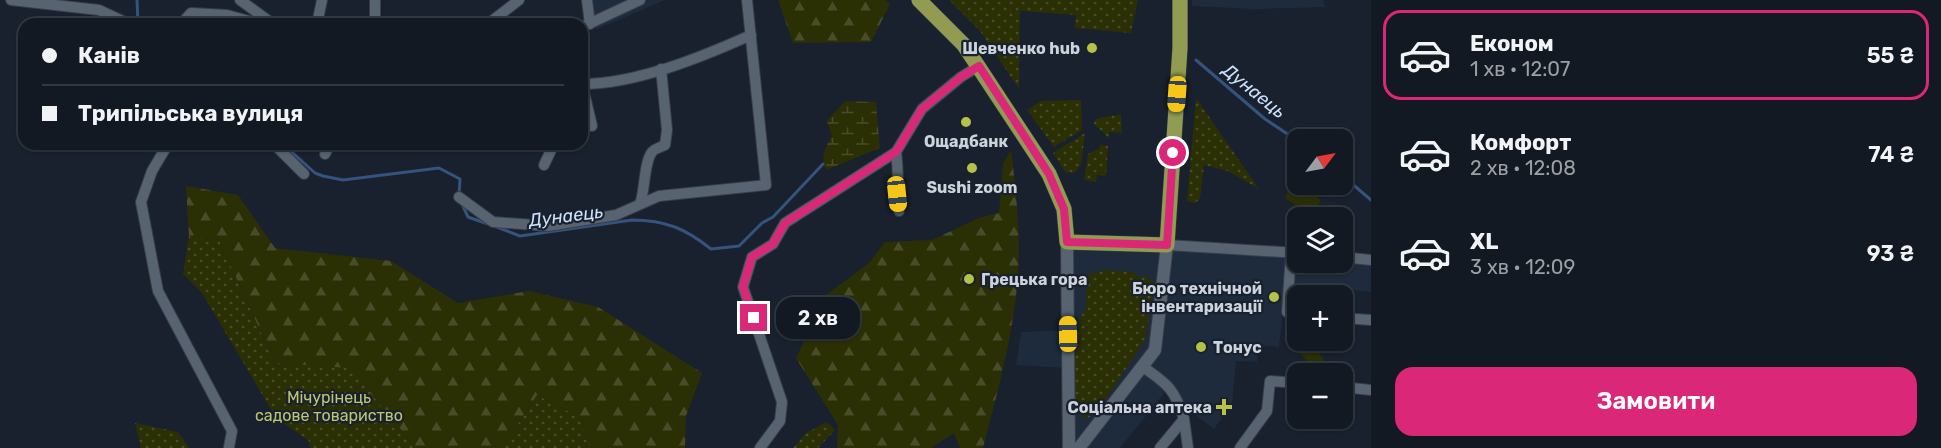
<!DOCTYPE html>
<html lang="uk">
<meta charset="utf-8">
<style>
:root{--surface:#121922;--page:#1b222a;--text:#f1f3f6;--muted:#9ca0a5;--line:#313840;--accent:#db2777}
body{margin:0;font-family:Rubik,sans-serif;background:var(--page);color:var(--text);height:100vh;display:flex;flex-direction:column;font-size:22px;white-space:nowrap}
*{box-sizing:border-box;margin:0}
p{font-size:20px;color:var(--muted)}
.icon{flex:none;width:33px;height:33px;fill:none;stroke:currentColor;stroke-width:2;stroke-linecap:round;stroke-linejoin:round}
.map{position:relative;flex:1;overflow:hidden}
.drawer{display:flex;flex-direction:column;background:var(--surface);width:570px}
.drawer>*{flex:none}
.hud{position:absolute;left:18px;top:18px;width:570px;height:132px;border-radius:18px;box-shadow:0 2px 4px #0004,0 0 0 2px var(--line);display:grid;align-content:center;height:132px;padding:0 24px;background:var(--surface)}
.needle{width:39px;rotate:58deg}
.controls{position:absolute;left:1287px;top:129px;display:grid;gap:12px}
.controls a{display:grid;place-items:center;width:66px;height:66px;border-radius:12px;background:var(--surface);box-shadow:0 2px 4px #0004,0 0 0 2px var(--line);font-size:30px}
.end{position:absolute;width:27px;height:27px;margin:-14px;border:8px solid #db2777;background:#fff;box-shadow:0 0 0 3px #fff}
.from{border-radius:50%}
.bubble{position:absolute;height:42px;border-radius:18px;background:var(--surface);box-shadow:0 2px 4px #0004,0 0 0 2px var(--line);font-size:20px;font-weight:600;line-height:42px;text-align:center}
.car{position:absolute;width:18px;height:36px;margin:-18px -9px;border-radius:8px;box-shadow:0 0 4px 2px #0007;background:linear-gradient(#f5c518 24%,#345 0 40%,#f5c518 0 76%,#345 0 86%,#f5c518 0)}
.hud b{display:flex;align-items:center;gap:21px;height:57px;font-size:22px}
.hud b+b{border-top:2px solid var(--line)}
.hud i{width:15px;height:15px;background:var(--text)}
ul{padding:10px 0 0;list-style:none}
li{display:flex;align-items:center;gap:18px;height:90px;margin:0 12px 9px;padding:0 12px;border:3px solid transparent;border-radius:18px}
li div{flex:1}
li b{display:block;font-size:22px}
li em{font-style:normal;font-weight:600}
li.on{border-color:var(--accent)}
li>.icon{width:54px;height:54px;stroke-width:1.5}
.action{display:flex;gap:12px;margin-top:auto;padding:12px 24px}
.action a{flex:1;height:69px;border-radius:18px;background:var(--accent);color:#fff;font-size:24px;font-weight:600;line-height:69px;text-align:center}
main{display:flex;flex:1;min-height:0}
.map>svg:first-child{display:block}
.built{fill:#1e2b3c}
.grass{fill:url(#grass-dots)}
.forest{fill:url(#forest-firs)}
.wetland{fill:url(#wetland-marsh)}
.park{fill:#2b2f04}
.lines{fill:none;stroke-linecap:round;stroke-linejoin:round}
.stream{stroke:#34537e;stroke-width:3}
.minor-casing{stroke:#383e49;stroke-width:12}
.tertiary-casing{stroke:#383e49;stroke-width:14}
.primary-casing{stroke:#383e49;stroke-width:16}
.minor{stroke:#586371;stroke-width:10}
.tertiary{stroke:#586371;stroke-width:12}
.primary{stroke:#919c52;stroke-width:15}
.route{stroke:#db2777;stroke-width:8}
.poi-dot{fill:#b6c148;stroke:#18212d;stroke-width:2}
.labels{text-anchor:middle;stroke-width:4.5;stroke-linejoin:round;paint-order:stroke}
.poi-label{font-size:16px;font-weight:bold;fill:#cdd3dc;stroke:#18212d;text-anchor:end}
.park-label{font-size:16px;fill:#bdc771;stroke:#18212d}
.water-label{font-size:18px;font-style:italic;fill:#cde1fd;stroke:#18212d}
</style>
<main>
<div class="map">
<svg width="1371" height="448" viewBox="0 0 1371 448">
<defs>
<pattern id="grass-dots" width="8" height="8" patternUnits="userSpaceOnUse" patternTransform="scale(1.5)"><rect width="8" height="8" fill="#2b2f04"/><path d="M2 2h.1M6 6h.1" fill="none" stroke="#494c28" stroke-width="1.8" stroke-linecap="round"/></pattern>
<pattern id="forest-firs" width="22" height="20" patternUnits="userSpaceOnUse" patternTransform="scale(1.5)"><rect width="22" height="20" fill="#2b2f04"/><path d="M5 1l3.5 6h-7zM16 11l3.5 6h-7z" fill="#494c28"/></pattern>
<pattern id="wetland-marsh" width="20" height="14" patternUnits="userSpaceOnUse" patternTransform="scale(1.5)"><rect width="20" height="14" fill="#2b2f04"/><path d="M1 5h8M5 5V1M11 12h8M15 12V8" fill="none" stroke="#494c28"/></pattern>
</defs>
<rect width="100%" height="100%" fill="#18212d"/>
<g class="built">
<polygon points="590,0 665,0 595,30"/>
<polygon points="1192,0 1323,0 1325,7 1256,9 1192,6"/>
<polygon points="1067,242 1297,253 1298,262 1342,262 1343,257 1371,260 1371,292 1286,283 1279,347 1259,345 1257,362 1236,361 1232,404 1214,429 1165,392 1120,448 1069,448 1068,368 1016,365 1021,332 1068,330"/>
</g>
<g class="grass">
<polygon points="949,0 1138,0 1131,33 1075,28 1076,15 1020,11 1019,89 980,31"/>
<polygon points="1196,98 1259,189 1228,171 1204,165 1200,199 1195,203 1187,201"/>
<polygon points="1081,100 1082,130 1054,147 1027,110 1041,101"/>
<polygon points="1121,114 1122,133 1109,132 1109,138 1094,124 1095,119"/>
<polygon points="1085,133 1081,164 1076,172 1066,173 1053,153"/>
<polygon points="1100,145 1108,146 1106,176 1097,175 1096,182 1084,180 1088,154 1099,149"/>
<polygon points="189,236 219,240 275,363 349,367 415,446 422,448 310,448 309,441 276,418 202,293 183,274"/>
<path d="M1103 270 1134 272 1135 276 1146 277 1155 282 1145 340 1095 415 1084 419C1068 403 1074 341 1080 319 1081 315 1085 312 1086 307 1087 296 1086 286 1087 275Z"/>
<polygon points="537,395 581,418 590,448 502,448"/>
<polygon points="827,422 835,430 818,448 793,448 806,433"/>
<polygon points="135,423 178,432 189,448 141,448"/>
</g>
<g class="forest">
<polygon points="778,0 885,0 890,4 871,42 793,43"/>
<path d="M1011 150C1017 198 1022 248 1016 296 1010 347 996 398 983 448H960L954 433 931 448H837L838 425 796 358 825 296 869 263 885 242 932 240 979 218 999 213 1003 164Z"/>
<polygon points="186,186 238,195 275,248 391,261 458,303 529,291 598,307 702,373 686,416 685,448 590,448 581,418 537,395 502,448 422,448 415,446 349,368 275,363 219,240 189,236"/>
</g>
<path class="wetland" d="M845 101 876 102 880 148 826 170C820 158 825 147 832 136L827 121Z"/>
<g class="park">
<polygon points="1292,181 1321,200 1313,216 1285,198"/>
<polygon points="1308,340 1311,341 1331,371 1314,373 1297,347"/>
</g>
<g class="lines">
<g class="stream">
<polyline points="137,0 138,24"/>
<polyline points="1196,60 1265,119 1298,141"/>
<polyline points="283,144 315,173 323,176 343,180 439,168 460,179 459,195"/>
<polyline points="1342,175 1371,200"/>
<polyline points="462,204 468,217 488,224"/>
<path d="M494 226 520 236 632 220C666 220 686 229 711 249L739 246 762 223 773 217 823 164"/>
</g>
<defs>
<g id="minor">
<polyline points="11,0 99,10 129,24"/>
<polyline points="240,0 273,24"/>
<polyline points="587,0 590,24"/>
<polyline points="181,24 191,13 227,15 260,24"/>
<polyline points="317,24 322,0"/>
<polyline points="375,24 375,0"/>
<polyline points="488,24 519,0"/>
<polyline points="582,27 640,0"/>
<path d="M582 84C636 84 702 57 751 35"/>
<polyline points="582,84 592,126"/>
<polyline points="168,144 152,171 141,202 158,291 232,431 229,447"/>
<polyline points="250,144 275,145 304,174"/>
<path d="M896 152C899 172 897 191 899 211"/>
<polyline points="325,154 330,144"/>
<polyline points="544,165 554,144"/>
<polyline points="459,197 493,222 548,226 616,215 659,196 766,185 747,0"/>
<path d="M640 204C645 191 644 162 652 152 654 149 661 147 665 145L667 130 661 69"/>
<polyline points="1167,245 1298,253"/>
<polyline points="1291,253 1287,312 1298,313"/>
<polyline points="1342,257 1371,260"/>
<polyline points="1342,318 1371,320"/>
<path d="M1143 367C1168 384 1175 390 1184 419L1160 448"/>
<polyline points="1342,387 1371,390"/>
<polyline points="1184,419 1188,448"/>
<polyline points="760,448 780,421 782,402 743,287 752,257 773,244 785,223 896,152 922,109 961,77 979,66"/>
<polyline points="1240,448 1267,411 1270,381 1298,383"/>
</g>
<g id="tertiary">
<polyline points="1067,242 1069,448"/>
<polyline points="1079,448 1155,350 1167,245"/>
</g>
<polyline id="primary" points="919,0 964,45 1049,174 1064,209 1067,242 1167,245 1180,48 1180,0"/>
</defs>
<use href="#minor" class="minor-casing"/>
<use href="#tertiary" class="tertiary-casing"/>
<use href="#primary" class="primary-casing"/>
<use href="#minor" class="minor"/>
<use href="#tertiary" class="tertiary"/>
<use href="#primary" class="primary"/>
</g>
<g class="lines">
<polyline class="route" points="754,318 743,287 752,257 773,244 785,223 896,152 922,109 961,77 979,66 1049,174 1064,209 1067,242 1167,245 1173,153"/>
</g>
<g class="poi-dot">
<circle cx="1092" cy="48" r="6"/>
<circle cx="966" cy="122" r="6"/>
<circle cx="972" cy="168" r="6"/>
<circle cx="969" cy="279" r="6"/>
<circle cx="1274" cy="297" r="6"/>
<circle cx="1201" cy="347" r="6"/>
<path d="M1221 398h6v6h6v6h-6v6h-6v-6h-6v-6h6z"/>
</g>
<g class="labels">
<g class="poi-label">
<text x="1080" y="54">Шевченко hub</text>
<text x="966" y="147" text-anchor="middle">Ощадбанк</text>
<text x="972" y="193" text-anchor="middle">Sushi zoom</text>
<text x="981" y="285" text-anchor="start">Грецька гора</text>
<text x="1262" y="294">Бюро технічной<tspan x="1262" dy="18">інвентаризації</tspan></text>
<text x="1213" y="353" text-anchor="start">Тонус</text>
<text x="1212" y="413">Соціальна аптека</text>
</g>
<g class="park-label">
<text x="329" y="403">Мічурінець<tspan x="329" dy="18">садове товариство</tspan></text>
</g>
<g class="water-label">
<text transform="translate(1254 91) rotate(39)" y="6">Дунаець</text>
<text transform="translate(566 216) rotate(-7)" y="6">Дунаець</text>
</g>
</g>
</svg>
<div class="controls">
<a><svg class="needle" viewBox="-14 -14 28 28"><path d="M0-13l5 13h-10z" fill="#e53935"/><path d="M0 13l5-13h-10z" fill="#9ca0a5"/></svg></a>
<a><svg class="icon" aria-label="layers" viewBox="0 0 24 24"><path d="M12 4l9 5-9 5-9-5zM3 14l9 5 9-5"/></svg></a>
<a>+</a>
<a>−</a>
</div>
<i class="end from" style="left:1173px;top:153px"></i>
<i class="end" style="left:754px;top:318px"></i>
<div class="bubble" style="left:776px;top:297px;width:84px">2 хв</div>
<i class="car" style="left:1177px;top:94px;rotate:184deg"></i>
<i class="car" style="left:897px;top:194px;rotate:174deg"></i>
<i class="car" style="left:1068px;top:334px;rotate:359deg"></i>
<div class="hud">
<b><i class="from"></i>Канів</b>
<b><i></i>Трипільська вулиця</b>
</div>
</div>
<section class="drawer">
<ul>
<li class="on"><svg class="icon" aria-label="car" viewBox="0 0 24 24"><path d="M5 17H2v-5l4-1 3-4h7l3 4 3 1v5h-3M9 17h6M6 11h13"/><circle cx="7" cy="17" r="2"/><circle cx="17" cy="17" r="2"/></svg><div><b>Економ</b><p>1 хв · 12:07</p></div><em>55 ₴</em></li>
<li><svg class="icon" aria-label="car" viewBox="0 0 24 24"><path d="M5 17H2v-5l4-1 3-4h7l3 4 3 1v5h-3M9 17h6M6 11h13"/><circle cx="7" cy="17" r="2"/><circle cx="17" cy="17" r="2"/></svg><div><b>Комфорт</b><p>2 хв · 12:08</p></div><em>74 ₴</em></li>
<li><svg class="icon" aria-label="car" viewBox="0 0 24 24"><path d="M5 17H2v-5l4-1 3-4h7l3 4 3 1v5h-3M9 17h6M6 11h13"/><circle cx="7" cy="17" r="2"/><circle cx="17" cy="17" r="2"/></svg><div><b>XL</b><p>3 хв · 12:09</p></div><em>93 ₴</em></li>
</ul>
<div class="action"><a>Замовити</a></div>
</section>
</main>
